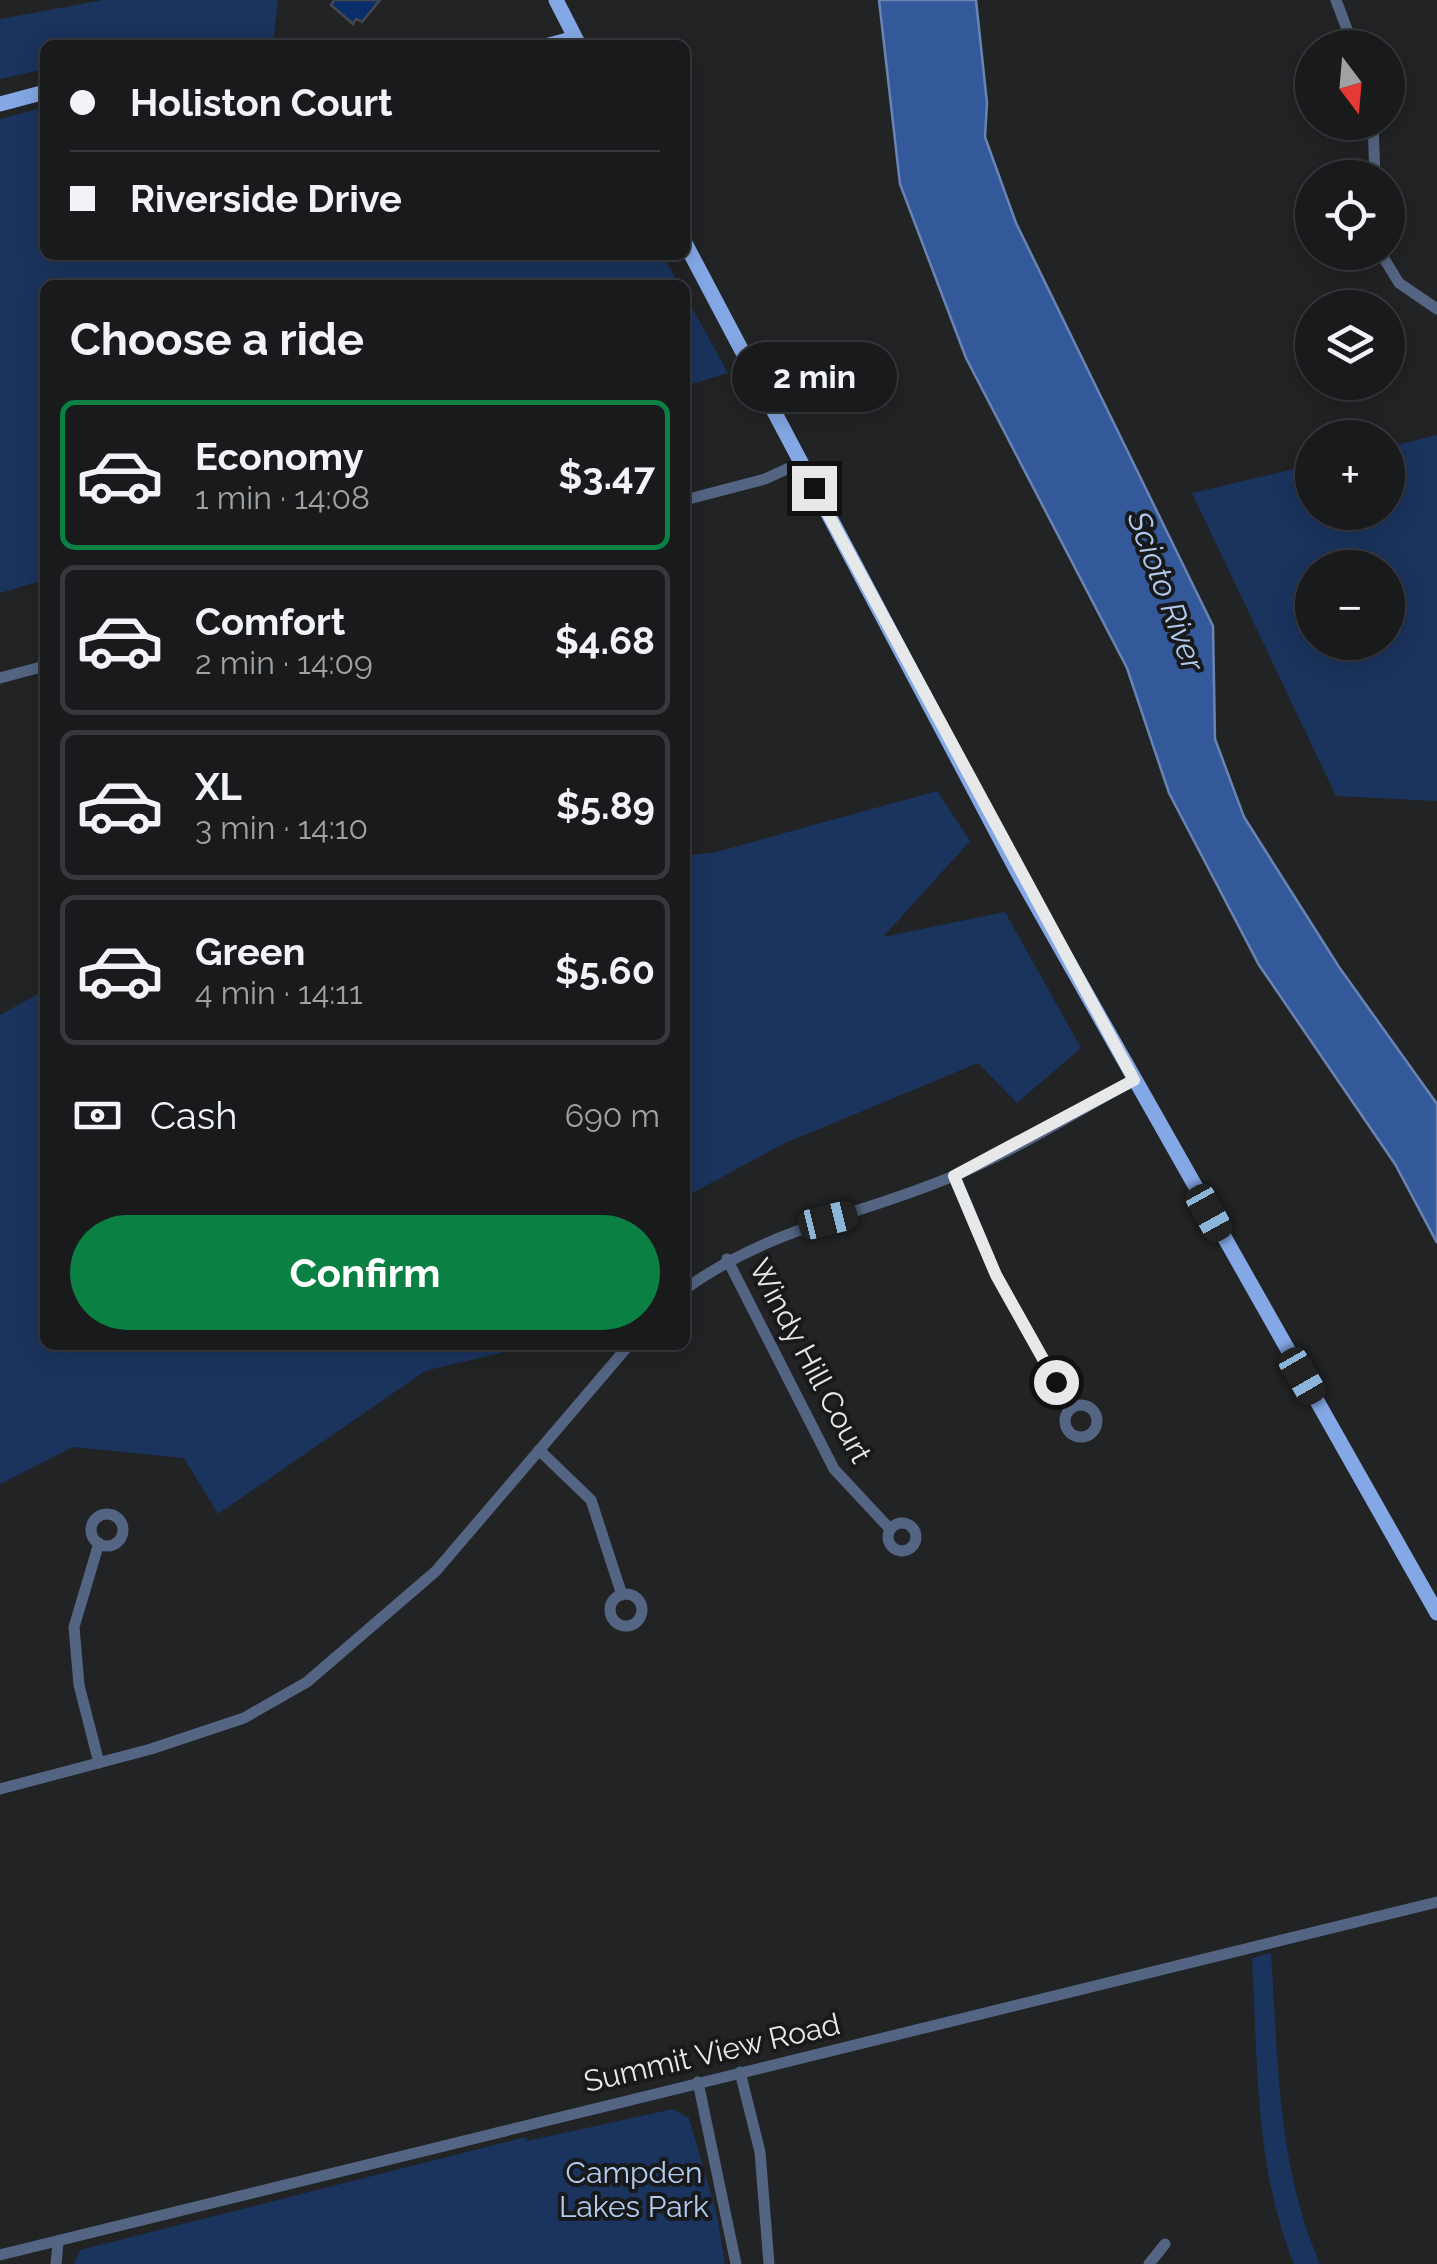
<!DOCTYPE html>
<meta charset="utf-8">
<style>
:root{--surface:#191a1c;--page:#262729;--text:#f1f3f6;--muted:#9fa1a3;--line:#37383b;--accent:#0b8043}
body{margin:0;font-family:Raleway,sans-serif;background:var(--page);color:var(--text);height:100vh;display:flex;flex-direction:column;font-size:38px;white-space:nowrap}
*{box-sizing:border-box;margin:0}
p{font-size:32px;color:var(--muted)}
.icon{flex:none;width:55px;height:55px;fill:none;stroke:currentColor;stroke-width:2;stroke-linecap:round;stroke-linejoin:round}
.map{position:relative;flex:1;overflow:hidden}
.side{position:absolute;left:40px;top:280px;width:650px;height:1070px;display:flex;flex-direction:column;background:var(--surface);border-radius:15px;box-shadow:0 5px 25px #0003,0 0 0 2px var(--line)}
.side>*{flex:none}
.top-card{position:absolute;left:40px;top:40px;width:650px;height:220px;border-radius:15px;box-shadow:0 5px 25px #0003,0 0 0 2px var(--line);display:grid;align-content:center;height:220px;padding:0 30px;background:var(--surface)}
.needle{width:65px;rotate:164deg}
.buttons{position:absolute;left:1295px;top:30px;display:grid;gap:20px}
.buttons a{display:grid;place-items:center;width:110px;height:110px;border-radius:50%;background:var(--surface);box-shadow:0 5px 25px #0003,0 0 0 2px var(--line);font-size:50px}
.end{position:absolute;width:45px;height:45px;margin:-22px;border:12px solid #e7e8e9;background:#111;box-shadow:0 0 0 5px #111}
.from{border-radius:50%}
.bubble{position:absolute;height:70px;border-radius:35px;background:var(--surface);box-shadow:0 5px 25px #0003,0 0 0 2px var(--line);font-size:32px;font-weight:700;line-height:70px;text-align:center}
.car{position:absolute;width:30px;height:60px;margin:-30px -15px;border-radius:12px;box-shadow:0 0 8px 2px #0007;background:linear-gradient(#222 24%,#8ab4d8 0 40%,#222 0 76%,#8ab4d8 0 86%,#222 0)}
.top-card b{display:flex;align-items:center;gap:35px;height:95px;font-size:38px}
.top-card b+b{border-top:2px solid var(--line)}
.top-card i{width:25px;height:25px;background:var(--text)}
ul{padding:0;list-style:none}
li{display:flex;align-items:center;gap:30px;height:150px;margin:0 20px 15px;padding:0 10px;border:5px solid var(--line);border-radius:15px}
li div{flex:1}
li b{display:block;font-size:38px}
li em{font-style:normal;font-weight:700}
li.current{border-color:var(--accent)}
li>.icon{width:90px;height:90px;stroke-width:1.5}
h2{padding:0 30px;font-size:45px;line-height:120px}
.pay{display:flex;align-items:center;gap:25px;height:110px;padding:0 30px;font-size:38px}
.pay p{margin-inline-start:auto}
.cta{display:flex;gap:20px;margin-top:auto;padding:20px 30px}
.cta a{flex:1;height:115px;border-radius:60px;background:var(--accent);color:#fff;font-size:40px;font-weight:700;line-height:115px;text-align:center}
.map>svg:first-child{display:block}
.green{fill:#1b345e;fill-rule:evenodd}
.water{fill:#33599a;stroke:#6984b2;stroke-width:2.5}
.building{fill:#0a2e6c;stroke:#47484b;stroke-width:2.5}
.lines{fill:none;stroke-linecap:round;stroke-linejoin:round}
.minor{stroke:#546583;stroke-width:11}
.major{stroke:#84a8e5;stroke-width:15}
.route{stroke:#e7e8e9;stroke-width:12}
.labels{text-anchor:middle;stroke-width:8;stroke-linejoin:round;paint-order:stroke}
.street-label{font-size:30px;fill:#e7e8e9;stroke:#18191b}
.park-label{font-size:30px;fill:#b5ccf1;stroke:#18191b}
.water-label{font-size:32px;font-style:italic;fill:#b1c8ed;stroke:#18191b}
</style>
<div class="map">
<svg width="1437" height="2264" viewBox="0 0 1437 2264">
<rect width="100%" height="100%" fill="#212325"/>
<g class="green">
<polygon points="103,0 278,0 273,45 45,45 45,69 0,79 0,19"/>
<polygon points="45,107 45,255 663,255 679,285 45,285 45,580 0,593 0,119"/>
<polygon points="685,295 728,373 685,386"/>
<path d="M1437 435V801L1336 796 1192 493 1312 465V512H1388V447ZM1312 568H1388V642H1312Z"/>
<polygon points="937,791 970,841 883,937 1005,912 1081,1048 1017,1103 978,1063 783,1144 685,1197 685,856 716,852"/>
<polygon points="45,990 45,1345 507,1345 501,1353 425,1371 218,1514 184,1458 73,1447 0,1484 0,1015"/>
<path d="M1271 1953C1278 2059 1277 2165 1320 2264H1294C1254 2164 1258 2064 1252 1958Z"/>
<polygon points="673,2109 689,2118 717,2215 725,2264 74,2264 80,2250 526,2137 527,2141"/>
</g>
<polygon class="water" points="879,0 976,0 987,103 985,137 1016,223 1213,626 1215,739 1244,817 1339,967 1437,1104 1437,1243 1395,1164 1259,965 1169,793 1127,668 966,358 900,184"/>
<polygon class="building" points="334,0 380,0 362,22 356,19 353,24 331,5"/>
<g class="lines">
<g class="minor">
<polyline points="1336,0 1354,48"/>
<polyline points="1373,122 1375,178"/>
<polyline points="1380,252 1399,283 1437,309"/>
<polyline points="685,500 765,479 800,463"/>
<polyline points="0,678 45,666"/>
<polyline points="955,1176 996,1275 1071,1408"/>
<polyline points="727,1259 834,1469 890,1529"/>
<path d="M685 1289C772 1227 855 1217 951 1177 1015 1151 1074 1113 1134 1080"/>
<circle cx="1081" cy="1421" r="16"/>
<polyline points="539,1450 591,1500 622,1595"/>
<circle cx="107" cy="1530" r="16"/>
<circle cx="902" cy="1537" r="14"/>
<polyline points="99,1543 74,1627 79,1685 99,1763"/>
<circle cx="626" cy="1610" r="16"/>
<polyline points="0,1789 151,1749 244,1718 307,1682 436,1571 629,1345"/>
<polyline points="740,2072 760,2152 769,2264"/>
<polyline points="698,2082 736,2264"/>
<polyline points="0,2255 1437,1902"/>
<polyline points="56,2264 58,2243"/>
<polyline points="1149,2264 1165,2244"/>
</g>
<g class="major">
<polyline points="556,0 579,45"/>
<polyline points="549,45 575,38"/>
<polyline points="0,104 45,92"/>
<polyline points="685,243 1017,871 1437,1613"/>
</g>
</g>
<g class="lines">
<polyline class="route" points="814,488 1134,1080 954,1176 996,1275 1056,1382"/>
</g>
<g class="labels">
<g class="street-label">
<text transform="translate(810 1361) rotate(62)" y="10">Windy Hill Court</text>
<text transform="translate(712 2053) rotate(-13)" y="10">Summit View Road</text>
</g>
<g class="park-label">
<text x="634" y="2183">Campden<tspan x="634" dy="34">Lakes Park</tspan></text>
</g>
<g class="water-label">
<text transform="translate(1166 591) rotate(70)" y="11">Scioto River</text>
</g>
</g>
</svg>
<div class="buttons">
<a><svg class="needle" viewBox="-14 -14 28 28"><path d="M0-13l5 13h-10z" fill="#e53935"/><path d="M0 13l5-13h-10z" fill="#9fa1a3"/></svg></a>
<a><svg class="icon" aria-label="locate" viewBox="0 0 24 24"><circle cx="12" cy="12" r="6"/><path d="M12 2v4M12 18v4M2 12h4M18 12h4"/></svg></a>
<a><svg class="icon" aria-label="layers" viewBox="0 0 24 24"><path d="M12 4l9 5-9 5-9-5zM3 14l9 5 9-5"/></svg></a>
<a>+</a>
<a>−</a>
</div>
<i class="end from" style="left:1056px;top:1382px"></i>
<i class="end" style="left:814px;top:488px"></i>
<div class="bubble" style="left:732px;top:342px;width:165px">2 min</div>
<i class="car" style="left:1209px;top:1213px;rotate:151deg"></i>
<i class="car" style="left:828px;top:1220px;rotate:76deg"></i>
<i class="car" style="left:1302px;top:1376px;rotate:150deg"></i>
<div class="top-card">
<b><i class="from"></i>Holiston Court</b>
<b><i></i>Riverside Drive</b>
</div>
<section class="side">
<h2>Choose a ride</h2>
<ul>
<li class="current"><svg class="icon" aria-label="car" viewBox="0 0 24 24"><path d="M5 17H2v-5l4-1 3-4h7l3 4 3 1v5h-3M9 17h6M6 11h13"/><circle cx="7" cy="17" r="2"/><circle cx="17" cy="17" r="2"/></svg><div><b>Economy</b><p>1 min · 14:08</p></div><em>$3.47</em></li>
<li><svg class="icon" aria-label="car" viewBox="0 0 24 24"><path d="M5 17H2v-5l4-1 3-4h7l3 4 3 1v5h-3M9 17h6M6 11h13"/><circle cx="7" cy="17" r="2"/><circle cx="17" cy="17" r="2"/></svg><div><b>Comfort</b><p>2 min · 14:09</p></div><em>$4.68</em></li>
<li><svg class="icon" aria-label="car" viewBox="0 0 24 24"><path d="M5 17H2v-5l4-1 3-4h7l3 4 3 1v5h-3M9 17h6M6 11h13"/><circle cx="7" cy="17" r="2"/><circle cx="17" cy="17" r="2"/></svg><div><b>XL</b><p>3 min · 14:10</p></div><em>$5.89</em></li>
<li><svg class="icon" aria-label="car" viewBox="0 0 24 24"><path d="M5 17H2v-5l4-1 3-4h7l3 4 3 1v5h-3M9 17h6M6 11h13"/><circle cx="7" cy="17" r="2"/><circle cx="17" cy="17" r="2"/></svg><div><b>Green</b><p>4 min · 14:11</p></div><em>$5.60</em></li>
</ul>
<div class="pay"><svg class="icon" aria-label="cash" viewBox="0 0 24 24"><path d="M3 7h18v10H3z"/><circle cx="12" cy="12" r="2"/></svg>Cash<p>690 m</p></div>
<div class="cta"><a>Confirm</a></div>
</section>
</div>
